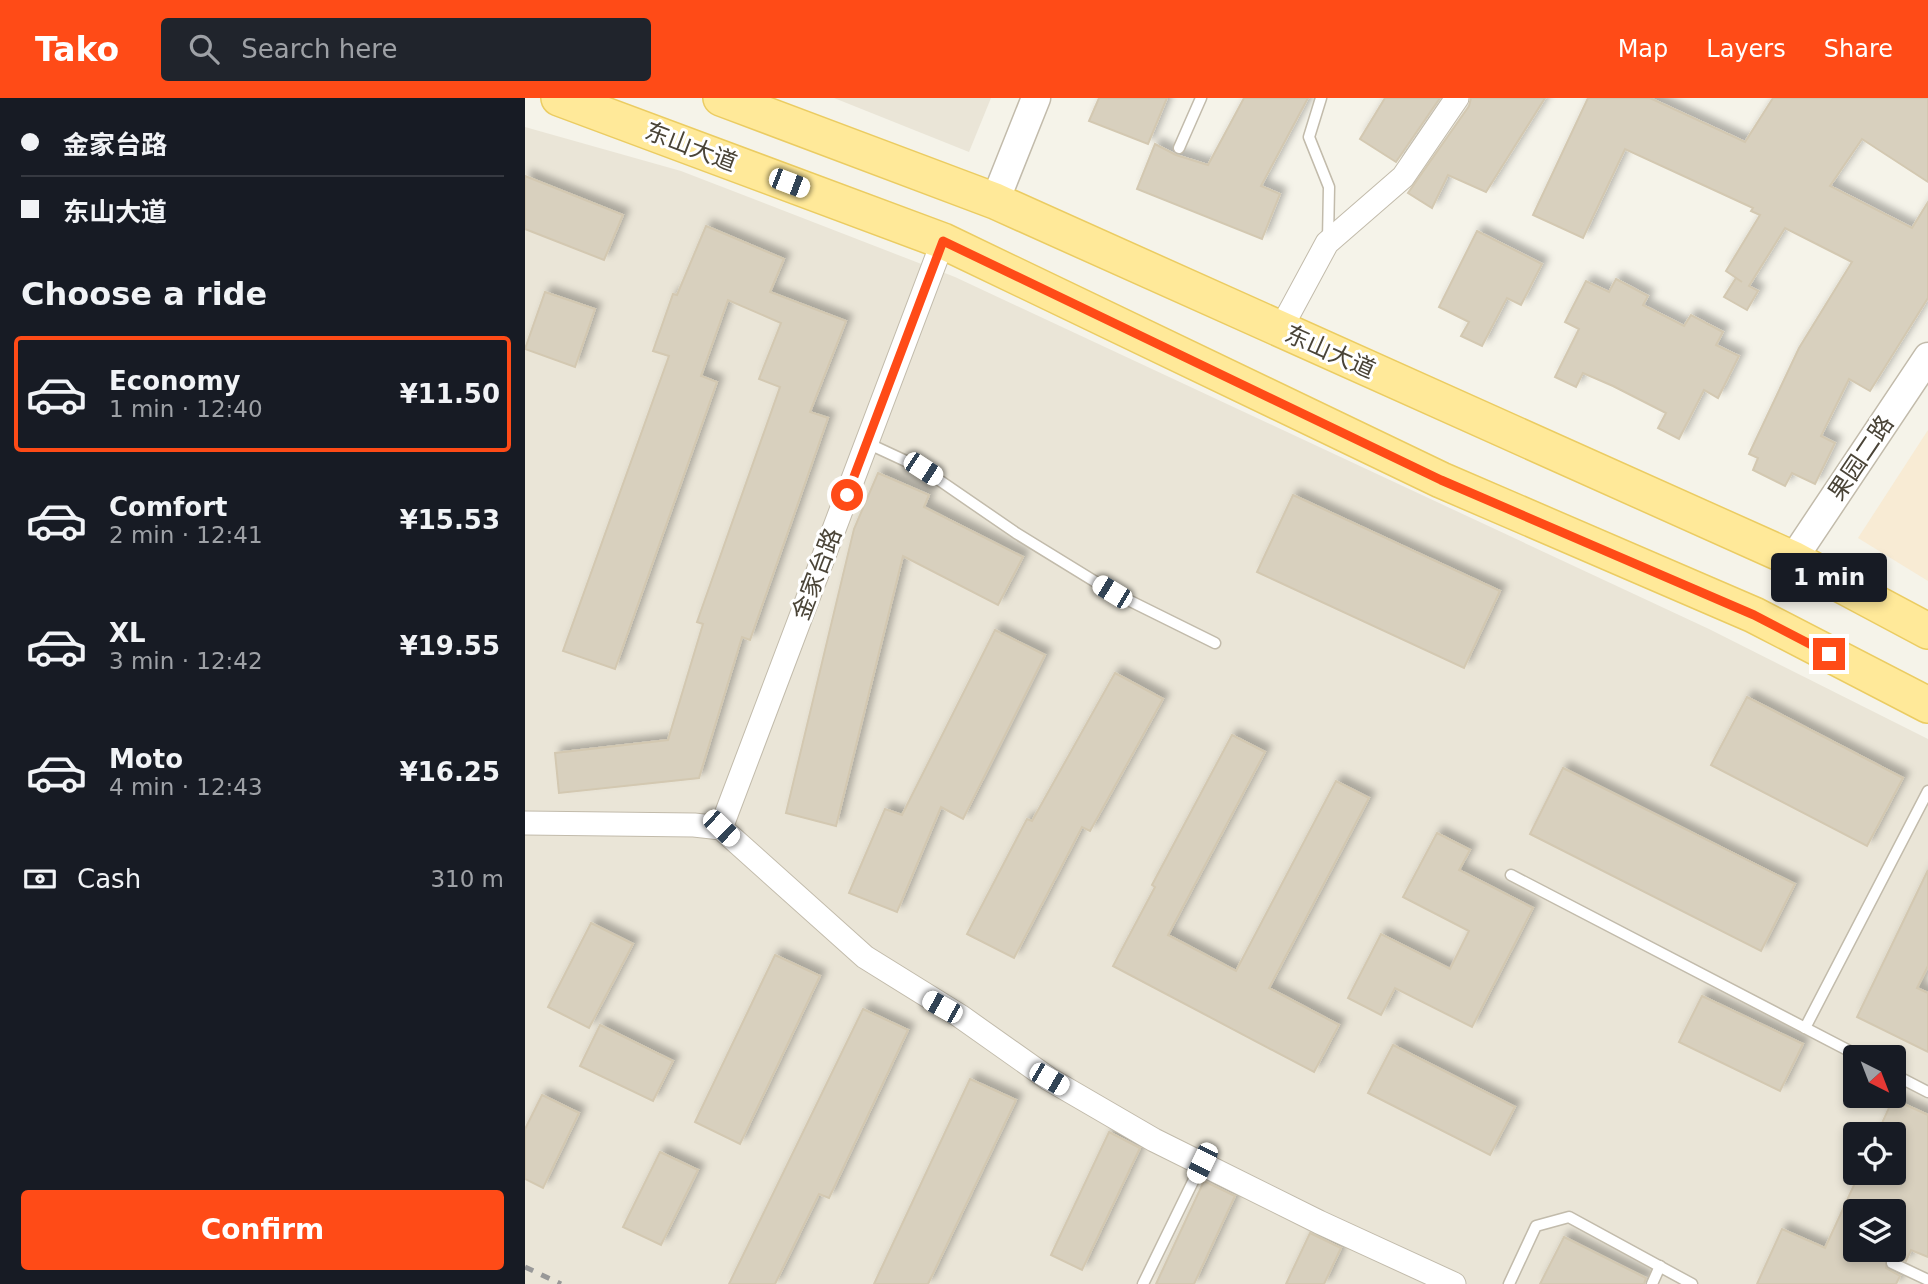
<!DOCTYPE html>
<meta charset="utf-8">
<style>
:root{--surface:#171b24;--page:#20242c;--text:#f1f3f6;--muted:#9ea1a6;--line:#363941;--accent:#ff4b17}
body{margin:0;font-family:"DejaVu Sans","Noto Sans SC",sans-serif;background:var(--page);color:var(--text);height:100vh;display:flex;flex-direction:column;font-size:26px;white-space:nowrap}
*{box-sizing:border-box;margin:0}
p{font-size:23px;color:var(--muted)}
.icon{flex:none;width:38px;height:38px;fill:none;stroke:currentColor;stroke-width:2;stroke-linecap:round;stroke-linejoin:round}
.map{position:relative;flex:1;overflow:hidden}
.panel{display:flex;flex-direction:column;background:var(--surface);width:525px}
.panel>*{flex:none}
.guide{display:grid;align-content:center;height:154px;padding:0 21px;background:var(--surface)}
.needle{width:46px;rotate:138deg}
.tools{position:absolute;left:1318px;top:947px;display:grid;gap:14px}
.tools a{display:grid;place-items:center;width:63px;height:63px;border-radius:7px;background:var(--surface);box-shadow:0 4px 10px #0003;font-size:35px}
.end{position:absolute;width:32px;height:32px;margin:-16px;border:9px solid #ff4b17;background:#fff;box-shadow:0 0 0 4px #fff}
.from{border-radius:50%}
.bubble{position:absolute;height:49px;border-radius:7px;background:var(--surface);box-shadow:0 4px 10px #0003;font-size:23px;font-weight:600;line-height:49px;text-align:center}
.car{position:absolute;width:21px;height:42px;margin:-21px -10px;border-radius:9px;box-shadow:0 0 5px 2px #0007;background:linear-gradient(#fff 24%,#345 0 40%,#fff 0 76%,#345 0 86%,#fff 0)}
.guide b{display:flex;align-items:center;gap:24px;height:66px;font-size:26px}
.guide b+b{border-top:2px solid var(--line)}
.guide i{width:18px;height:18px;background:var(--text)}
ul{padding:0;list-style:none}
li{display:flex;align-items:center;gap:21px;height:116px;margin:0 14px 10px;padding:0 7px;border:4px solid transparent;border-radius:7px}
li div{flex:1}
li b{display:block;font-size:26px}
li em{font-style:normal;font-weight:600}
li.active{border-color:var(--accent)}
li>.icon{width:63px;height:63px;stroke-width:1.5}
h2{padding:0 21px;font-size:32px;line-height:84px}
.pay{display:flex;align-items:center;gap:18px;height:77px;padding:0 21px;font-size:26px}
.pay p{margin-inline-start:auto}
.action{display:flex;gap:14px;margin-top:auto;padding:14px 21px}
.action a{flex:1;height:80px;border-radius:7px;background:var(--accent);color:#fff;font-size:28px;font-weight:600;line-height:80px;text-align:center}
header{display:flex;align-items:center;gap:42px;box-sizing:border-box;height:98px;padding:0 35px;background:var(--accent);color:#fff}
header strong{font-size:33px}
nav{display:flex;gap:38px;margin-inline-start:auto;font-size:24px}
.search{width:490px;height:63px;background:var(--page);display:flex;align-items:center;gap:18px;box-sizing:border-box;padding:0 24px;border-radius:7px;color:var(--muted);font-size:26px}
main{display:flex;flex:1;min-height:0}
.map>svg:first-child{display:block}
.residential{fill:#eae5d7;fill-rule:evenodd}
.commercial{fill:#f8ebd4}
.building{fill:#d8d0be;stroke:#d3c8b1;stroke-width:2;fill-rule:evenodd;filter:url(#shadow)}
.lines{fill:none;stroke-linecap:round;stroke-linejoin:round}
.service-casing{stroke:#c2bbab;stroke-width:13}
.minor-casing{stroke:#c2bbab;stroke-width:25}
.tertiary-casing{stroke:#c2bbab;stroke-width:31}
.primary-casing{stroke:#ebcc62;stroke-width:38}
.service{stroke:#fff;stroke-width:10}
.minor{stroke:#fff;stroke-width:23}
.tertiary{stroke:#fff;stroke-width:28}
.primary{stroke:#ffe999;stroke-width:35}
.rail{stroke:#989898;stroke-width:5;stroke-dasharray:9 9;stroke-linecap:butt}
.route{stroke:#ff4b17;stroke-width:9}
.labels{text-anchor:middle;stroke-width:6;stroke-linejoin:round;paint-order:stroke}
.street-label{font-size:24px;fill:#4a4437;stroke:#fff}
</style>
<header>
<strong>Tako</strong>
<div class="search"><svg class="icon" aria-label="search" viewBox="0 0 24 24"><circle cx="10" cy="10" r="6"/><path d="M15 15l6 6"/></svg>Search here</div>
<nav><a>Map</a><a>Layers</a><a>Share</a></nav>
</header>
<main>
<section class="panel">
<div class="guide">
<b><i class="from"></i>金家台路</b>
<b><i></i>东山大道</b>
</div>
<h2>Choose a ride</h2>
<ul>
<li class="active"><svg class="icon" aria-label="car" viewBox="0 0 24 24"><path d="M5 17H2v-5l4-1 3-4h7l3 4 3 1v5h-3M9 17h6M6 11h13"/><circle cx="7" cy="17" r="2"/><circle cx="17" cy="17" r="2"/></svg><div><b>Economy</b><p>1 min · 12:40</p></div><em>¥11.50</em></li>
<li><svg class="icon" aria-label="car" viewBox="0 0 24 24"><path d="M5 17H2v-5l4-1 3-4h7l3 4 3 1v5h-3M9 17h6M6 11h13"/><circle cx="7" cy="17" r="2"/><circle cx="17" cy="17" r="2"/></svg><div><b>Comfort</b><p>2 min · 12:41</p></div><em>¥15.53</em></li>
<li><svg class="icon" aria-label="car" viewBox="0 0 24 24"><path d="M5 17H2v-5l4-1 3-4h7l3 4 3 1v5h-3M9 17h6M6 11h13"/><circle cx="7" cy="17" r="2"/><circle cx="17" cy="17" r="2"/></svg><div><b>XL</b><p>3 min · 12:42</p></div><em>¥19.55</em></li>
<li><svg class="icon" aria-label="car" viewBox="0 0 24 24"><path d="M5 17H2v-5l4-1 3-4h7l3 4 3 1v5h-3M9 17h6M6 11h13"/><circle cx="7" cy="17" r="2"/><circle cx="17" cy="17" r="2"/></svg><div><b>Moto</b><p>4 min · 12:43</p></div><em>¥16.25</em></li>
</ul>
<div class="pay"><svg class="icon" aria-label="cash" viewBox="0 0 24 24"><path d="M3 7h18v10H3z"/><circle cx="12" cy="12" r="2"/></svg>Cash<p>310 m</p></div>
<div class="action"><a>Confirm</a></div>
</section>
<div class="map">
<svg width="1403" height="1186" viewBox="0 0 1403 1186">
<defs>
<filter id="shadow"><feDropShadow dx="6" dy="-6" stdDeviation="3.5" flood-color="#0004"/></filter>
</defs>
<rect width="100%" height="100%" fill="#f5f3e9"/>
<g class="residential">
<polygon points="309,0 466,0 444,54"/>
<path d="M0 29 156 73 430 179 1184 531 1403 641V1186H0ZM1330 959H1368V998H1330ZM1330 1036H1368V1074H1330ZM1330 1113H1368V1152H1330Z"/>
</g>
<polygon class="commercial" points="1403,332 1403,483 1333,440"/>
<g class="building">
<polygon points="574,0 642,0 623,46 564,23"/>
<polygon points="719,0 783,0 736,88 755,96 737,141 612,91 630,46 651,57 683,67"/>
<polygon points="860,0 915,0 871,64 835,41"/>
<polygon points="946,0 1020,0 961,94 923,77 907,110 883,95 944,8"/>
<polygon points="1063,0 1125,0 1220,44 1248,0 1403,0 1403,84 1337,41 1305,88 1387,130 1403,104 1403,200 1345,293 1324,281 1296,338 1310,345 1290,386 1267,375 1260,388 1228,372 1233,360 1224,356 1274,250 1327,164 1260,130 1224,188 1233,193 1222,212 1199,199 1211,180 1217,184 1201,173 1235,117 1226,113 1228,110 1100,51 1058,140 1008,117"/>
<polygon points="0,78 98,117 79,162 0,131"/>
<polygon points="181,128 259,161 245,194 321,223 285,314 303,320 225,542 217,539 174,680 34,695 30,655 143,642 178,526 172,524 255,289 234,281 256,225 203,202 176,278 192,284 90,571 38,553 144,258 128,253 148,196 152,197"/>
<polygon points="952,133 1017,166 996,207 982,200 957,248 936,238 944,224 914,209"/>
<polygon points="1091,181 1123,198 1118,207 1159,228 1166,217 1198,234 1191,247 1214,258 1193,300 1179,292 1154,341 1133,330 1141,315 1088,288 1058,275 1051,289 1030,279 1054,231 1040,224 1061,183 1084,194"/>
<polygon points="20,194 70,211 50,269 0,251"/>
<polygon points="353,375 404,397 399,409 498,459 473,507 378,458 311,728 261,715 329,431"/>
<polygon points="768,397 975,493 939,570 732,474"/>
<polygon points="470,532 520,557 438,721 416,709 372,814 324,795 360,711 377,717"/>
<polygon points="590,575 638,601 565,733 557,729 489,860 442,836 502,721 507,723"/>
<polygon points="1222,599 1378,680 1342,748 1186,667"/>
<polygon points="707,637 740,654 643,837 711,873 811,683 844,700 744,890 814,927 789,974 588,868 630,789 627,787"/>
<polygon points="1038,670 1270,786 1236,853 1005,736"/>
<polygon points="912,735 945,752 934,772 1008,810 947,929 870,890 856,917 823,900 856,836 925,871 944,833 878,799"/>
<polygon points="1403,772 1403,868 1392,890 1403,895 1403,954 1332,919"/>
<polygon points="66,825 108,846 64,930 23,909"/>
<polygon points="250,857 295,878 215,1046 170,1024"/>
<polygon points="1177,898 1278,946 1255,993 1154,944"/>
<polygon points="338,911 383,932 304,1100 294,1096 250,1186 204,1186"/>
<polygon points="75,927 148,963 128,1003 55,968"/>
<polygon points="868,947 990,1009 965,1057 843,995"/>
<polygon points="445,981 491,1002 403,1186 349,1186"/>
<polygon points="17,997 54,1015 18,1090 0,1081 0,1031"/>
<path d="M1368 1001 1403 1017V1159L1386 1152 1381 1163 1370 1158 1362 1159 1361 1170 1375 1178 1371 1186H1232L1257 1131 1300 1150 1335 1074H1368V1036H1352ZM1330 1113H1368V1152H1330Z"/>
<polygon points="584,1034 615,1050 557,1172 526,1157"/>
<polygon points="135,1054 173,1072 136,1147 98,1129"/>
<polygon points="679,1083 710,1098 669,1186 631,1186"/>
<polygon points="785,1135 816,1150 799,1186 761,1186"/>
<polygon points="1039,1139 1121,1180 1119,1186 1015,1186"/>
</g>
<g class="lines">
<defs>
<g id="service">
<polyline points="796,0 784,39 804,89 803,142"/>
<polyline points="654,50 676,0"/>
<polyline points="342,345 398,371 491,435 587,494 690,545"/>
<polyline points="986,777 1336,959"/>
<polyline points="1280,930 1403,693"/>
<polyline points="1368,976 1403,994"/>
<polyline points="1367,1165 1403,1182"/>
<polyline points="618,1186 677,1065"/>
<polyline points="984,1186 1011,1128 1044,1119 1167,1186"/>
<polyline points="1127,1186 1135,1168"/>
</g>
<g id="minor">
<polyline points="755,232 802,145 878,79 932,0"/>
<polyline points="0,725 169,727 196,730 340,859 435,918 524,981 629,1042 794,1124 929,1186"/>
<polyline points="196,730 418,143"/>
</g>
<g id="tertiary">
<polyline points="470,103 511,0"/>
<polyline points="1268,461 1403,259"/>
</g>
<g id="primary">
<polyline points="34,0 418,143 916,382 1229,517 1403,607"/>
<polyline points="196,0 470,103 1268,461 1403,533"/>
</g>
</defs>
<use href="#service" class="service-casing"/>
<use href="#minor" class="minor-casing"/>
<use href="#tertiary" class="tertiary-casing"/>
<use href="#primary" class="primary-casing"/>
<use href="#service" class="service"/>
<use href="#minor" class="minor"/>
<use href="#tertiary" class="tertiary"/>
<use href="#primary" class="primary"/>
<polyline class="rail" points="0,1169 36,1186"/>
</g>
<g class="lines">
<polyline class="route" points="322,397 418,143 916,382 1229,517 1304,556"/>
</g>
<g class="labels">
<g class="street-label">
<text transform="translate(166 49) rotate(21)" y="8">东山大道</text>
<text transform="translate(805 254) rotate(24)" y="8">东山大道</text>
<text transform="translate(1336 360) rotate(-56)" y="8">果园二路</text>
<text transform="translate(292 476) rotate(-69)" y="8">金家台路</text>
</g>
</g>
</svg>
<div class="tools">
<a><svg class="needle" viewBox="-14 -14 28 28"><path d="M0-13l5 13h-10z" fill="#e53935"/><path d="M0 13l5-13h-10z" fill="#9ea1a6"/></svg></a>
<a><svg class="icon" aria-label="locate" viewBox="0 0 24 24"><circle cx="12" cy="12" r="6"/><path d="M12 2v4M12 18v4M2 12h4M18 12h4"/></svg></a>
<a><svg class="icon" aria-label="layers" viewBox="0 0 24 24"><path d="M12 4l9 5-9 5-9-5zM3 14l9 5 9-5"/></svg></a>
</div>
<i class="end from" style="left:322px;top:397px"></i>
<i class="end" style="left:1304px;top:556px"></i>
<div class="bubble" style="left:1246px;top:455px;width:116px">1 min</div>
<i class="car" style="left:264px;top:85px;rotate:111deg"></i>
<i class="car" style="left:398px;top:371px;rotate:123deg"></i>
<i class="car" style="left:587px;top:494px;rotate:301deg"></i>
<i class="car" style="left:196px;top:730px;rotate:134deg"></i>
<i class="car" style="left:417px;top:909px;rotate:299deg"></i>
<i class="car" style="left:524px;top:981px;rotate:120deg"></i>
<i class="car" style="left:677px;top:1065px;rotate:206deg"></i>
</div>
</main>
